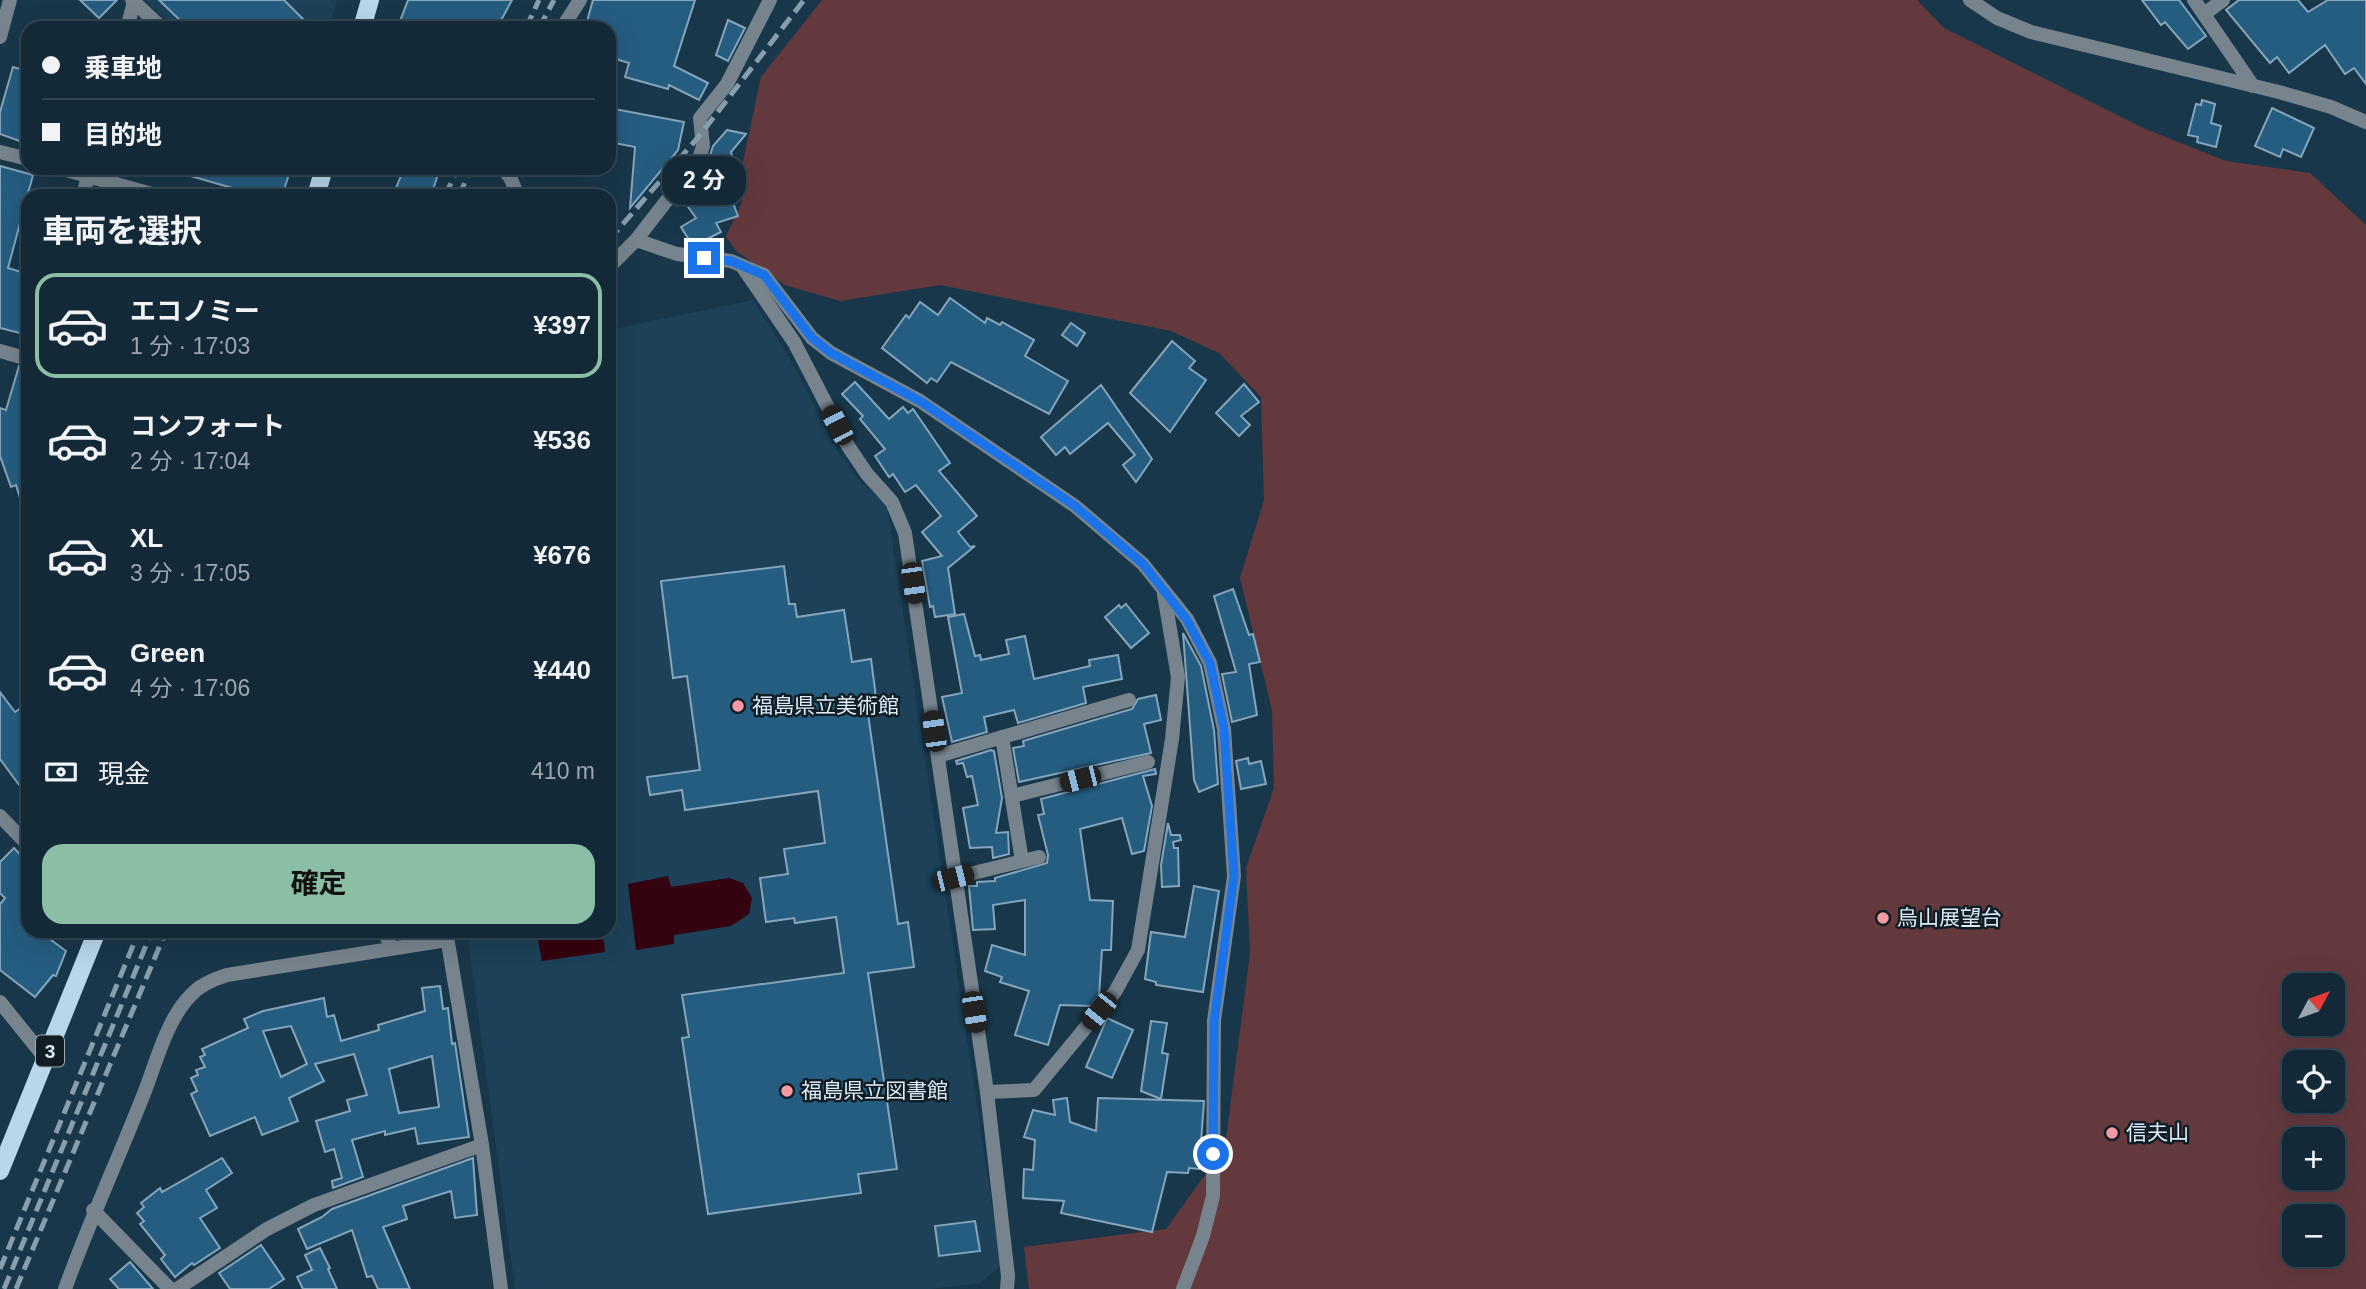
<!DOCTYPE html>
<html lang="ja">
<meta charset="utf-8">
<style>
:root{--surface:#132938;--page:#203543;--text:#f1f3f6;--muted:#9da6ae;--line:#324553;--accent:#8abfa5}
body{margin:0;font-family:Arial,"Noto Sans JP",sans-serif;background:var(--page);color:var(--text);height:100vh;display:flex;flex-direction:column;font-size:26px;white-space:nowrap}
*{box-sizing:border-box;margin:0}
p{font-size:23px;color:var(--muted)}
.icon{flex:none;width:38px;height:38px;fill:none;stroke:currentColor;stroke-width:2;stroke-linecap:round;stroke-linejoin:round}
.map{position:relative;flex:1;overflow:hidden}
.side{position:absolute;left:21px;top:189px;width:595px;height:749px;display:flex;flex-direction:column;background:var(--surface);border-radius:21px;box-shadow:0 7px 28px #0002,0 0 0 2px var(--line)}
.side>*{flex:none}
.banner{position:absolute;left:21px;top:21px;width:595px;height:154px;border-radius:21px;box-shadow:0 7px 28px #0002,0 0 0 2px var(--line);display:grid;align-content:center;height:154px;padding:0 21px;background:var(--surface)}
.needle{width:46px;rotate:49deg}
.tools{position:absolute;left:2282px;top:973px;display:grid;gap:14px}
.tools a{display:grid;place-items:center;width:63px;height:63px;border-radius:14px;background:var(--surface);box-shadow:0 7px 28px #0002,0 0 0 2px var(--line);font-size:35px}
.end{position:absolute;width:32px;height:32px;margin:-16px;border:9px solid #1a73e8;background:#fff;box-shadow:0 0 0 4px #fff}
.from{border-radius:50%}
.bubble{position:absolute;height:49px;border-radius:21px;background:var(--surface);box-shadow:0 7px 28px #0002,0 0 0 2px var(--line);font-size:23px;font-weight:700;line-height:49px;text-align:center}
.car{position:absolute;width:21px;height:42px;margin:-21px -10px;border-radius:9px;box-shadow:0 0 5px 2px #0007;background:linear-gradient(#222 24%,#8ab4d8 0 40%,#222 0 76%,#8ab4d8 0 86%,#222 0)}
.banner b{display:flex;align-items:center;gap:24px;height:66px;font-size:26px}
.banner b+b{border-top:2px solid var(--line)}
.banner i{width:18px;height:18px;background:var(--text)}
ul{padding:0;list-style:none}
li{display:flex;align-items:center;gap:21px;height:105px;margin:0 14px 10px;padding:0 7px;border:4px solid transparent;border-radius:21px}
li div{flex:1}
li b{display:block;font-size:26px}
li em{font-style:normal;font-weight:700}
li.selected{border-color:var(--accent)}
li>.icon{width:63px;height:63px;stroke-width:1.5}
h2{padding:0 21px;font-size:32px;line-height:84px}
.pay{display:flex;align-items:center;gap:18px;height:77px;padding:0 21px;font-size:26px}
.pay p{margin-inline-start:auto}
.primary-button{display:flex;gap:14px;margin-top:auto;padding:14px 21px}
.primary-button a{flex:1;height:80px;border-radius:21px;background:var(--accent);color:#111;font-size:28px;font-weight:700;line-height:80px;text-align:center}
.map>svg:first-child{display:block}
.built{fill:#1c4158}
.green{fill:#64393e;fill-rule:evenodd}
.water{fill:#35020f}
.building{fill:#255d80;stroke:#85a5bc;stroke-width:2;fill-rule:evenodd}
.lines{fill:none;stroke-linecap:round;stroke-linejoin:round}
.minor{stroke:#77848e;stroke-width:14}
.tertiary{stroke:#77848e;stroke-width:14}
.primary{stroke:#b9d6ea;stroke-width:18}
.rail{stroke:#879ead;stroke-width:5;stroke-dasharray:14 7;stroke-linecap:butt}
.route{stroke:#1a73e8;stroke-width:9}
.poi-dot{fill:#f49aa5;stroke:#101d25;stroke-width:2.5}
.labels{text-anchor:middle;stroke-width:5;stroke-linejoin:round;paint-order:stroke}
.shield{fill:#101d25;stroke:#9eaeb9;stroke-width:2}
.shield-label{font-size:19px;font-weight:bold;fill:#dbecf8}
.poi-label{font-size:21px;fill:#dbecf8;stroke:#101d25;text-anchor:start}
</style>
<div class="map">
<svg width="2366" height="1289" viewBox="0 0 2366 1289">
<rect width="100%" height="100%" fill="#19374a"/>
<g class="built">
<polygon points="145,0 337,0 329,28 174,28"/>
<polygon points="753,300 793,364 839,454 861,482 887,506 1001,1266 980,1283 930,1289 515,1289 467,931 609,931 609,330"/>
</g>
<path class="green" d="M822 0H1917L1944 28 2143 128 2226 161 2310 173 2366 225V1289H1029L1024 1247 1166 1229 1225 1147 1250 953 1246 868 1274 788 1272 710 1240 578 1264 500 1261 397 1219 353 1171 331 940 285 840 301 785 285 736 251 726 236 742 202 743 162 761 77ZM2294 985H2333V1024H2294ZM2294 1062H2333V1101H2294ZM2294 1139H2333V1178H2294ZM2294 1216H2333V1255H2294Z"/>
<g class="water">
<polygon points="668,876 671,887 729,878 743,883 752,898 749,914 731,926 674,935 674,944 636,950 628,884"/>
<polygon points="596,934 604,941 605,952 542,961 538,940"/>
</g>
<g class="building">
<polygon points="80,0 117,0 99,18"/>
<polygon points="159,0 284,0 312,28 188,28"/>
<polygon points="408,0 512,0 497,28 410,28 399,24"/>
<polygon points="593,0 695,0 674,66 708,83 699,100 669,85 668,89 625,77 629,63 609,57 609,28 587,21"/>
<polygon points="2142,0 2179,0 2206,36 2188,49 2165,22 2161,25"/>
<polygon points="2239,0 2298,0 2308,12 2328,0 2366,0 2366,84 2354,68 2345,74 2325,45 2289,73 2277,57 2270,63 2226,10"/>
<polygon points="728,20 745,28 728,61 716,55"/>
<polygon points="13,67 28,71 28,144 0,134 0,112"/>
<polygon points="2202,100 2215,104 2211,123 2221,126 2216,147 2197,142 2198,137 2188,135 2196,104 2201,105"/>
<polygon points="609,108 684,122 678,150 630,208 635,147 609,142"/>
<polygon points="2272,108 2314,128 2301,157 2283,149 2280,157 2255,146"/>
<polygon points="727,130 746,134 731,152 738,179 727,187 738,216 716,223 721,232 693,246 681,227 696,218 681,197 707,165 713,146"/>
<polygon points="0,166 33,175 8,268 28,274 28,335 0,328"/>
<polygon points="178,168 291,168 282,196 237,196 239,190 177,172"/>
<polygon points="404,168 440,168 431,196 393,196"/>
<polygon points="950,298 985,323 987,318 1000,325 1002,322 1034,340 1025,356 1068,381 1049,414 951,362 937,382 931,378 927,383 882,348 906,315 909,318 920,302 938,315"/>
<polygon points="1071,323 1085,333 1077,346 1062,335"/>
<polygon points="1172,341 1195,361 1189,368 1206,380 1170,432 1130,393"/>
<polygon points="19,366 28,368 28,511 24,511 16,485 11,487 0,456 0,408 6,410"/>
<polygon points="855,382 889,419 903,407 908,413 913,409 950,463 939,471 977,516 958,532 970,547 975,546 948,568 955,614 935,617 933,606 930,607 922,561 942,556 922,532 941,516 916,485 905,492 893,474 889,477 875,456 885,449 860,419 863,416 842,394"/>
<polygon points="1244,384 1259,402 1241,416 1250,425 1239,436 1216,413"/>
<polygon points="1101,385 1152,459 1136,482 1123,465 1135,455 1108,423 1070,454 1065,447 1056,455 1041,437"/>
<polygon points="784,566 789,604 795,604 797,617 844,610 852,662 871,659 877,705 867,707 898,924 908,922 914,967 868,973 897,1169 858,1174 861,1193 708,1214 682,1038 689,1037 682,995 844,973 836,917 795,923 794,918 766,922 760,878 788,874 784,849 825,843 818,791 685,810 682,790 650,795 647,777 700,770 687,676 673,678 661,581"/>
<polygon points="1233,589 1249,635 1253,634 1260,662 1249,664 1257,715 1232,722 1222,674 1236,672 1214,596"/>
<polygon points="1126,604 1149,633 1131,648 1105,617 1119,605 1121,608"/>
<polygon points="964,614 975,656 980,655 981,660 1009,654 1006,640 1025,636 1034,679 1090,666 1089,660 1118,655 1122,679 1083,687 1086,703 1018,723 1014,710 984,717 987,732 952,742 942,697 962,693 948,617"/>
<polygon points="1183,633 1201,666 1214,730 1218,784 1199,792 1194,780"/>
<polygon points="0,692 15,712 28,703 28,797 0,759"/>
<polygon points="1156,695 1161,720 1144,724 1151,753 1019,782 1013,748 1024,746 1023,741 1132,709 1138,699"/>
<polygon points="991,750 994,751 1002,798 996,833 1008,832 1009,854 993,858 992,847 970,848 963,808 978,805 972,776 967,777 963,763 957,764 956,761"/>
<polygon points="1248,758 1249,764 1261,761 1266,784 1241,789 1236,761"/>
<polygon points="1155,769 1156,774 1143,776 1152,806 1144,851 1132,854 1122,818 1080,829 1090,900 1113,901 1111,950 1102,950 1099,996 1091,1006 1060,1005 1048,1045 1015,1035 1029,991 1000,982 1002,977 985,971 992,945 1025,955 1025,900 993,905 995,929 973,930 969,886 977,886 977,882 995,881 995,878 1047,863 1048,855 1038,815 1044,814 1041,799"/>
<polygon points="1168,823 1171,835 1180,835 1181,840 1173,842 1174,848 1178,848 1179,886 1162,887 1161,865"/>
<polygon points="14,848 28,863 28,931 39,931 66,951 56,976 53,975 35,997 0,970 0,904 5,898 0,893 0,862"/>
<polygon points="1194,886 1219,891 1203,992 1156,985 1156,982 1145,979 1151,932 1185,937"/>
<path d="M440 986 443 1009 448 1008 452 1044 455 1043 469 1137 418 1144 415 1128 385 1135V1131L352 1140 363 1177 333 1188 332 1181 342 1178 334 1149 325 1152 316 1121 350 1111 347 1100 367 1095 354 1054 315 1064 324 1081 289 1098 298 1121 262 1135 255 1117 210 1136 191 1094 197 1091 191 1078 198 1075 196 1070 205 1067 200 1057 205 1055 202 1049 248 1028 244 1019 263 1011 324 998 327 1017 334 1015 341 1041 379 1030 378 1025 425 1011 422 988ZM291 1026 307 1064 281 1077 263 1031ZM432 1056 439 1107 399 1113 389 1069Z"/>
<polygon points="1107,1018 1133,1030 1112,1078 1086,1067"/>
<polygon points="1151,1021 1167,1023 1162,1053 1168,1054 1161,1099 1141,1091"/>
<polygon points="1067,1098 1070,1122 1096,1131 1098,1098 1204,1101 1199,1169 1189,1168 1188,1173 1167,1172 1152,1232 1061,1213 1064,1201 1023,1198 1024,1169 1033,1170 1035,1140 1024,1137 1033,1110 1055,1115 1053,1100"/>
<polygon points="222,1158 232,1173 206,1190 217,1208 200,1218 220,1248 194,1265 192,1263 175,1277 161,1259 165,1255 140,1224 144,1221 137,1213 144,1207 141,1203 160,1188 162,1192"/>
<polygon points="473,1158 477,1215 455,1218 451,1191 403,1206 407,1219 383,1227 410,1289 378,1289 372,1276 367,1277 352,1230 307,1249 298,1229 322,1217 332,1209"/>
<polygon points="975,1221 980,1251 939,1256 935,1226"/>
<polygon points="261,1245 284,1279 269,1289 230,1289 219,1273"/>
<polygon points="320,1248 330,1268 328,1269 337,1289 303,1289 297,1277 312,1270 305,1255"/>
<polygon points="130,1262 153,1289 119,1289 110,1279"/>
</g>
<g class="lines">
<g class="minor">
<polyline points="132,0 162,28"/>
<polyline points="1970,0 1997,18 2031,32 2279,92 2331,107 2366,122"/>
<polyline points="2194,0 2253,86"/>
<polyline points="2204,14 2223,0"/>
<polyline points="127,28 134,2"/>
<polyline points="562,28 580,0"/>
<polyline points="0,37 10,0"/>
<polyline points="0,152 28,159"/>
<polyline points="59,168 159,196"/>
<polyline points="502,168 510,177 518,196"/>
<polyline points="83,196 90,168"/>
<polyline points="636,240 677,254 731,261 764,275 812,338 831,353 920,401 1075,506 1143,564 1187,619 1210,663 1224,729 1234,876 1214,1021 1213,1196 1203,1236 1183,1289"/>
<polyline points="742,266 794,342 848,446 867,474 892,502 905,533 987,1092 1008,1276 1007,1289"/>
<polyline points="609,267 636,240 699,159 703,146 700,118 727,84 770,0"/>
<polyline points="0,351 28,359"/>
<polyline points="1002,737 1022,861"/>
<polyline points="938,756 1129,700"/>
<polyline points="1012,796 1148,762"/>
<polyline points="0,816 28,845"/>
<polyline points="953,878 1039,857"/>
<polyline points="384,931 391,947"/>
<polyline points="446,931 482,1145 501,1289"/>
<polyline points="0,1002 46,1059"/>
<polyline points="987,1092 1034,1090 1115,992 1138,950 1172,739 1178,677 1164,594"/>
<polyline points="93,1210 170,1289"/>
<polyline points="177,1289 267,1229 314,1205 482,1145"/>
</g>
<path class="tertiary" d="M65 1289C88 1225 116 1164 141 1101 155 1068 165 1021 191 995 201 984 214 979 227 975L447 940"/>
<g class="primary">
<polyline points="362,28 370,0"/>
<polyline points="316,196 324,168"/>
<polyline points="0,1171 97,931"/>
</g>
<g class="rail">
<polyline points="526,28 539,0"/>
<polyline points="539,28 554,0"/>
<polyline points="445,196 458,168"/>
<polyline points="459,196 471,168"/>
<polyline points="609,240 700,135 804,0"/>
<polyline points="0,1269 139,931"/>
<polyline points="4,1289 152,931"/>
<polyline points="16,1289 166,931"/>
</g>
</g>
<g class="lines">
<polyline class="route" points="704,258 731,261 764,275 812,338 831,353 920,401 1075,506 1143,564 1187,620 1210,663 1224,729 1234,876 1214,1021 1213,1154"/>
</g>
<g class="poi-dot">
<circle cx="738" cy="706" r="7"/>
<circle cx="1883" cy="918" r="7"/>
<circle cx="787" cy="1091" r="7"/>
<circle cx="2112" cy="1133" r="7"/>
</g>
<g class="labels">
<rect class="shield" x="36" y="1035.5" width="28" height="31" rx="5"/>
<g class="shield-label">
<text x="50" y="1058">3</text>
</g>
<g class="poi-label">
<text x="752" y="713">福島県立美術館</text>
<text x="1897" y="925">烏山展望台</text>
<text x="801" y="1098">福島県立図書館</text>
<text x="2126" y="1140">信夫山</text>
</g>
</g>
</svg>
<div class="tools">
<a><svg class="needle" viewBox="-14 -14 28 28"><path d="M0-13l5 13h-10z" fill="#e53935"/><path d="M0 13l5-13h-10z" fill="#9da6ae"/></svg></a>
<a><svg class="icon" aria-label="locate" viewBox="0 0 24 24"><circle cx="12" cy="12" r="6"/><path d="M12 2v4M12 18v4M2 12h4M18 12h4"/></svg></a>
<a>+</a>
<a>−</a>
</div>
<i class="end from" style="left:1213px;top:1154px"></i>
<i class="end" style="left:704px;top:258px"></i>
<div class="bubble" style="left:662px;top:156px;width:84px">2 分</div>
<i class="car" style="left:837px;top:425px;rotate:332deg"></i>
<i class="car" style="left:913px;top:583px;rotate:172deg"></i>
<i class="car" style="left:934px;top:731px;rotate:352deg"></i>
<i class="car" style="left:1080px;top:779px;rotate:256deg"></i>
<i class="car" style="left:953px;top:878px;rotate:76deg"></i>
<i class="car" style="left:1099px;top:1011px;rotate:219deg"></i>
<i class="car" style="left:974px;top:1012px;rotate:171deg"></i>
<div class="banner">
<b><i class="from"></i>乗車地</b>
<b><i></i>目的地</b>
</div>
<section class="side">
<h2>車両を選択</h2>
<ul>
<li class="selected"><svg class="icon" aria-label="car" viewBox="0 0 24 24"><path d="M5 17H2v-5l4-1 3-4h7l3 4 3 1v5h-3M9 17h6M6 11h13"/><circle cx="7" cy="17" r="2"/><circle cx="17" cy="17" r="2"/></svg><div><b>エコノミー</b><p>1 分 · 17:03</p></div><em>¥397</em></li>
<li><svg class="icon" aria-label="car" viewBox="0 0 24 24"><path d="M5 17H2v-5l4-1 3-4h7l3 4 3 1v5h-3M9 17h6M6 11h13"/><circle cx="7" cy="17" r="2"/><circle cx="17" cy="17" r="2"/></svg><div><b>コンフォート</b><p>2 分 · 17:04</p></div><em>¥536</em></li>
<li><svg class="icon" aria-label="car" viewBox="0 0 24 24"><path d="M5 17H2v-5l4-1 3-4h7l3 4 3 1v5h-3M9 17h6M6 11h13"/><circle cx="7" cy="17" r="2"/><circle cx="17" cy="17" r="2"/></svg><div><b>XL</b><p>3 分 · 17:05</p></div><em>¥676</em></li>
<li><svg class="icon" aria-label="car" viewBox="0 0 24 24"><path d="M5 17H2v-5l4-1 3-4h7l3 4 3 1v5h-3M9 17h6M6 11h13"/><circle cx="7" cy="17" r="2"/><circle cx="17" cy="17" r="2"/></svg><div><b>Green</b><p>4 分 · 17:06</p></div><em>¥440</em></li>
</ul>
<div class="pay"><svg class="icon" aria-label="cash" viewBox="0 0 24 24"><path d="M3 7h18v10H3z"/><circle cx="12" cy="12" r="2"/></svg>現金<p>410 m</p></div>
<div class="primary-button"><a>確定</a></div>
</section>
</div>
